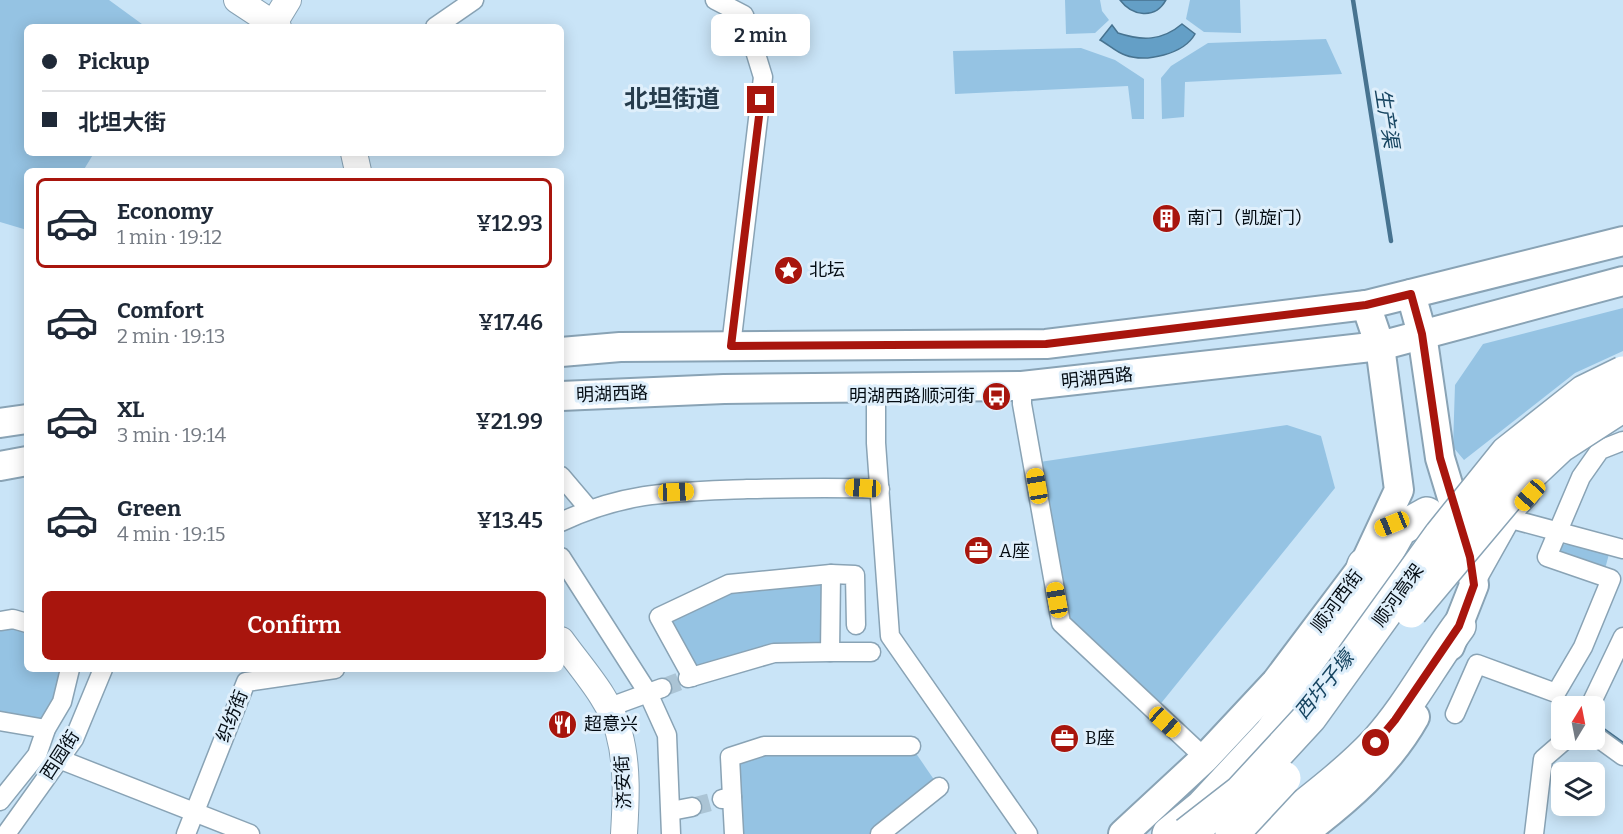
<!DOCTYPE html>
<meta charset="utf-8">
<style>
:root{--surface:#fff;--page:#f2f2f3;--text:#1f2937;--muted:#747a83;--line:#e0e1e3;--accent:#a8150d}
body{margin:0;font-family:Bitter,"Noto Sans SC",serif;background:var(--page);color:var(--text);height:100vh;display:flex;flex-direction:column;font-size:22px;white-space:nowrap}
*{box-sizing:border-box;margin:0}
p{font-size:20px;color:var(--muted)}
.icon{flex:none;width:33px;height:33px;fill:none;stroke:currentColor;stroke-width:2;stroke-linecap:round;stroke-linejoin:round}
.map{position:relative;flex:1;overflow:hidden}
.side{position:absolute;left:24px;top:168px;width:540px;height:504px;display:flex;flex-direction:column;background:var(--surface);border-radius:9px;box-shadow:0 3px 15px #0003}
.side>*{flex:none}
.top-card{position:absolute;left:24px;top:24px;width:540px;height:132px;border-radius:9px;box-shadow:0 3px 15px #0003;display:grid;align-content:center;height:132px;padding:0 18px;background:var(--surface)}
.needle{width:39px;rotate:10deg}
.tools{position:absolute;left:1551px;top:696px;display:grid;gap:12px}
.tools a{display:grid;place-items:center;width:54px;height:54px;border-radius:9px;background:var(--surface);box-shadow:0 3px 15px #0003;font-size:30px}
.end{position:absolute;width:27px;height:27px;margin:-14px;border:8px solid #a8150d;background:#fff;box-shadow:0 0 0 3px #fff}
.from{border-radius:50%}
.bubble{position:absolute;height:42px;border-radius:9px;background:var(--surface);box-shadow:0 3px 15px #0003;font-size:20px;font-weight:600;line-height:42px;text-align:center}
.car{position:absolute;width:18px;height:36px;margin:-18px -9px;border-radius:8px;box-shadow:0 0 4px 2px #0007;background:linear-gradient(#f5c518 24%,#345 0 40%,#f5c518 0 76%,#345 0 86%,#f5c518 0)}
.top-card b{display:flex;align-items:center;gap:21px;height:57px;font-size:22px}
.top-card b+b{border-top:2px solid var(--line)}
.top-card i{width:15px;height:15px;background:var(--text)}
ul{padding:10px 0 0;list-style:none}
li{display:flex;align-items:center;gap:18px;height:90px;margin:0 12px 9px;padding:0 6px;border:3px solid transparent;border-radius:9px}
li div{flex:1}
li b{display:block;font-size:22px}
li em{font-style:normal;font-weight:600}
li.on{border-color:var(--accent)}
li>.icon{width:54px;height:54px;stroke-width:1.5}
.action{display:flex;gap:12px;margin-top:auto;padding:12px 18px}
.action a{flex:1;height:69px;border-radius:9px;background:var(--accent);color:#fff;font-size:24px;font-weight:600;line-height:69px;text-align:center}
.map>svg:first-child{display:block}
.green{fill:#95c3e3}
.water{fill:#649fc6;stroke:#477390;stroke-width:1.5}
.lines{fill:none;stroke-linecap:round;stroke-linejoin:round}
.stream{stroke:#477390;stroke-width:4.5}
.street-tunnel{stroke:#abc4d5;stroke-width:18;stroke-dasharray:18 9;stroke-linecap:butt}
.street-casing{stroke:#89a3b5;stroke-width:21}
.secondary-casing{stroke:#89a3b5;stroke-width:28}
.primary-casing{stroke:#89a3b5;stroke-width:32}
.highway-casing{stroke:#89a3b5;stroke-width:36}
.street{stroke:#fff;stroke-width:18}
.secondary{stroke:#fff;stroke-width:26}
.primary{stroke:#fff;stroke-width:28}
.highway{stroke:#fff;stroke-width:33}
.highway-bridge-casing{stroke:#89a3b5;stroke-width:36;stroke-linecap:butt}
.highway-bridge{stroke:#fff;stroke-width:33}
.route{stroke:#a8150d;stroke-width:8}
.labels{text-anchor:middle;stroke-width:6;stroke-linejoin:round;paint-order:stroke}
.poi-label{font-size:18px;fill:#040c13;stroke:#dfeffb;text-anchor:start}
.street-label{font-size:18px;fill:#040c13;stroke:#dfeffb}
.water-label{font-size:20px;font-style:italic;fill:#164460;stroke:#dfeffb}
.district-label{font-size:24px;font-weight:bold;fill:#263c4c;stroke:#dfeffb}
</style>
<div class="map">
<svg width="1623" height="834" viewBox="0 0 1623 834">
<rect width="100%" height="100%" fill="#c9e4f7"/>
<g class="green">
<polygon points="0,0 109,0 146,27 27,27 27,153 94,153 83,171 27,171 27,230 0,222"/>
<polygon points="1065,0 1100,0 1102,11 1109,20 1095,33 1066,34"/>
<polygon points="1190,0 1240,0 1241,33 1204,32 1186,19"/>
<polygon points="1326,39 1342,74 1185,82 1184,117 1162,119 1161,78 1171,66 1208,43"/>
<polygon points="1081,48 1115,60 1144,79 1144,119 1132,119 1128,86 955,94 953,51"/>
<polygon points="1623,308 1623,351 1575,373 1464,460 1453,447 1455,385 1483,344"/>
<polygon points="1287,425 1321,436 1335,488 1154,712 1061,623 1033,463"/>
<polygon points="1560,544 1600,547 1609,554 1605,569 1556,552"/>
<polygon points="831,574 830,652 700,674 659,617 729,584"/>
<polygon points="0,621 27,623 27,669 70,669 46,729 0,721"/>
<polygon points="911,746 939,787 880,834 734,834 730,757"/>
</g>
<g class="water">
<path d="M1120 0H1166C1155 20 1132 16 1120 0Z"/>
<path d="M1182 24 1195 34C1184 54 1146 63 1125 55 1116 52 1108 44 1100 40L1112 25 1118 33C1142 41 1162 41 1182 24Z"/>
</g>
<g class="lines">
<g class="stream">
<polyline points="1353,0 1391,241"/>
<polyline points="1598,726 1623,744"/>
</g>
<g class="street-tunnel">
<polyline points="662,688 688,678"/>
<polyline points="692,807 722,799"/>
</g>
<defs>
<g id="street">
<polyline points="715,0 744,15 763,77 731,346"/>
<polyline points="435,27 474,0"/>
<polyline points="1022,386 1022,404 1061,623 1205,758"/>
<polyline points="876,389 876,443 890,636 1028,834"/>
<polyline points="561,476 589,509"/>
<polyline points="1511,519 1623,549"/>
<path d="M561 522C626 491 677 492 747 489 792 488 835 487 880 489"/>
<polyline points="561,557 648,693 667,735 671,834"/>
<polyline points="1474,585 1516,510 1530,495"/>
<polyline points="0,621 13,619 27,623"/>
<polyline points="830,652 871,652"/>
<polyline points="692,677 659,617 729,584 831,574 855,575 856,625"/>
<polyline points="688,678 774,653 830,652 831,574"/>
<polyline points="1590,706 1623,637"/>
<polyline points="607,708 662,688"/>
<polyline points="1455,714 1477,664 1556,693 1583,647 1611,579 1547,557 1581,477 1600,450 1623,441"/>
<polyline points="0,721 46,729"/>
<polyline points="1594,735 1623,756"/>
<polyline points="59,759 250,834"/>
<polyline points="732,797 730,757 764,746 911,746"/>
<polyline points="722,799 732,797 734,834"/>
<polyline points="0,801 37,755 46,729 62,702 70,669"/>
<polyline points="671,811 692,807"/>
<polyline points="6,834 74,739 103,669"/>
<polyline points="186,834 246,682 335,669"/>
<polyline points="880,834 939,787"/>
<polyline points="1534,834 1543,759 1565,740"/>
</g>
<g id="secondary">
<polyline points="237,0 278,27"/>
<polyline points="274,23 288,0"/>
<polyline points="354,153 358,171"/>
<path d="M561 640C581 668 611 700 619 733 628 766 626 801 624 834"/>
</g>
<g id="primary">
<polyline points="1411,294 1422,334 1440,458 1470,557 1474,585 1450,646"/>
<polyline points="561,352 620,347 1046,344 1366,305 1623,241"/>
<polyline points="561,396 724,389 1022,386 1380,346 1623,281"/>
<polyline points="0,423 27,419"/>
<polyline points="0,466 27,461"/>
<polyline points="1123,834 1205,758 1276,682 1364,565 1399,490 1380,346 1366,305"/>
<path d="M1302 834C1346 801 1388 765 1415 717"/>
</g>
<g id="highway">
<polyline points="1363,595 1400,529 1427,514"/>
<polyline points="1169,834 1202,807 1271,733 1343,631 1364,565"/>
<path d="M1269 834C1305 805 1345 776 1377 742 1408 708 1431 664 1459 626"/>
</g>
</defs>
<use href="#street" class="street-casing"/>
<use href="#secondary" class="secondary-casing"/>
<use href="#primary" class="primary-casing"/>
<use href="#highway" class="highway-casing"/>
<use href="#street" class="street"/>
<use href="#secondary" class="secondary"/>
<use href="#primary" class="primary"/>
<use href="#highway" class="highway"/>
<defs>
<g id="highway-bridge">
<polyline points="1411,611 1510,493 1560,446 1623,405"/>
<polyline points="1187,834 1241,792 1310,717 1441,535 1507,453 1584,392 1623,373"/>
<polyline points="1232,834 1284,778"/>
</g>
</defs>
<use href="#highway-bridge" class="highway-bridge-casing"/>
<use href="#highway-bridge" class="highway-bridge"/>
</g>
<g class="lines">
<polyline class="route" points="761,100 731,346 1046,344 1366,305 1411,294 1422,334 1440,458 1470,557 1474,585 1459,626 1395,720 1376,743"/>
</g>
<defs>
<symbol id="building-disc" viewBox="-11 -11 22 22"><circle r="9.5" fill="#a8150d" stroke="#dfeffb"/><path d="M-4-6H4V6H1V3H-1V6H-4ZM-2.5-4.3h1.7v1.8h-1.7ZM.8-4.3h1.7v1.8H.8ZM-2.5-1h1.7V.8h-1.7ZM.8-1h1.7V.8H.8Z" fill="#fff"/></symbol>
<symbol id="sight-disc" viewBox="-11 -11 22 22"><circle r="9.5" fill="#a8150d" stroke="#dfeffb"/><path d="M0-6L1.8-2.2L6-1.7L2.9 1.2L3.7 5.4L0 3.3L-3.7 5.4L-2.9 1.2L-6-1.7L-1.8-2.2Z" fill="#fff"/></symbol>
<symbol id="bus-disc" viewBox="-11 -11 22 22"><circle r="9.5" fill="#a8150d" stroke="#dfeffb"/><path d="M-5-6H5V4H4V6H2V4H-2V6H-4V4H-5ZM-3.5-4V0h7V-4ZM-3.5 1.2v1.5H-2V1.2ZM2 1.2v1.5H3.5V1.2Z" fill="#fff"/></symbol>
<symbol id="office-disc" viewBox="-11 -11 22 22"><circle r="9.5" fill="#a8150d" stroke="#dfeffb"/><path d="M-6-3h4V-5.5h4V-3h4V5H-6ZM-1-4.5V-3h2v-1.5ZM-6 0V1H6V0Z" fill="#fff"/></symbol>
<symbol id="restaurant-disc" viewBox="-11 -11 22 22"><circle r="9.5" fill="#a8150d" stroke="#dfeffb"/><path d="M-5-6h1v4h1v-4h1v4h1v-4h1v5L-1.5 .5V6h-2V.5L-5-1ZM5-6V6H3V1.5H1.5Q1.5-4 5-6Z" fill="#fff"/></symbol>
</defs>
<g fill-rule="evenodd">
<use href="#building-disc" x="1150" y="202" width="33" height="33"/>
<use href="#sight-disc" x="772" y="254" width="33" height="33"/>
<use href="#bus-disc" x="980" y="380" width="33" height="33"/>
<use href="#office-disc" x="962" y="534" width="33" height="33"/>
<use href="#restaurant-disc" x="546" y="708" width="33" height="33"/>
<use href="#office-disc" x="1048" y="722" width="33" height="33"/>
</g>
<g class="labels">
<g class="poi-label">
<text x="1187" y="224">南门（凯旋门）</text>
<text x="809" y="276">北坛</text>
<text x="975" y="402" text-anchor="end">明湖西路顺河街</text>
<text x="999" y="557">A座</text>
<text x="584" y="730">超意兴</text>
<text x="1085" y="744">B座</text>
</g>
<g class="street-label">
<text transform="translate(1097 378) rotate(-6)" y="6">明湖西路</text>
<text transform="translate(612 394) rotate(-2)" y="6">明湖西路</text>
<text transform="translate(1398 595) rotate(-54)" y="6">顺河高架</text>
<text transform="translate(1337 601) rotate(-53)" y="6">顺河西街</text>
<text transform="translate(232 716) rotate(-68)" y="6">织纺街</text>
<text transform="translate(60 755) rotate(-57)" y="6">西园街</text>
<text transform="translate(623 782) rotate(-93)" y="6">济安街</text>
</g>
<g class="water-label">
<text transform="translate(1387 118) rotate(81)" y="7">生产渠</text>
<text transform="translate(1324 685) rotate(-51)" y="7">西圩子壕</text>
</g>
<g class="district-label">
<text x="672" y="107">北坦街道</text>
</g>
</g>
</svg>
<div class="tools">
<a><svg class="needle" viewBox="-14 -14 28 28"><path d="M0-13l5 13h-10z" fill="#e53935"/><path d="M0 13l5-13h-10z" fill="#747a83"/></svg></a>
<a><svg class="icon" aria-label="layers" viewBox="0 0 24 24"><path d="M12 4l9 5-9 5-9-5zM3 14l9 5 9-5"/></svg></a>
</div>
<i class="end from" style="left:1376px;top:743px"></i>
<i class="end" style="left:761px;top:100px"></i>
<div class="bubble" style="left:711px;top:14px;width:99px">2 min</div>
<i class="car" style="left:1037px;top:486px;rotate:350deg"></i>
<i class="car" style="left:863px;top:488px;rotate:273deg"></i>
<i class="car" style="left:676px;top:492px;rotate:88deg"></i>
<i class="car" style="left:1530px;top:495px;rotate:222deg"></i>
<i class="car" style="left:1392px;top:524px;rotate:248deg"></i>
<i class="car" style="left:1057px;top:600px;rotate:350deg"></i>
<i class="car" style="left:1165px;top:722px;rotate:132deg"></i>
<div class="top-card">
<b><i class="from"></i>Pickup</b>
<b><i></i>北坦大街</b>
</div>
<section class="side">
<ul>
<li class="on"><svg class="icon" aria-label="car" viewBox="0 0 24 24"><path d="M5 17H2v-5l4-1 3-4h7l3 4 3 1v5h-3M9 17h6M6 11h13"/><circle cx="7" cy="17" r="2"/><circle cx="17" cy="17" r="2"/></svg><div><b>Economy</b><p>1 min · 19:12</p></div><em>¥12.93</em></li>
<li><svg class="icon" aria-label="car" viewBox="0 0 24 24"><path d="M5 17H2v-5l4-1 3-4h7l3 4 3 1v5h-3M9 17h6M6 11h13"/><circle cx="7" cy="17" r="2"/><circle cx="17" cy="17" r="2"/></svg><div><b>Comfort</b><p>2 min · 19:13</p></div><em>¥17.46</em></li>
<li><svg class="icon" aria-label="car" viewBox="0 0 24 24"><path d="M5 17H2v-5l4-1 3-4h7l3 4 3 1v5h-3M9 17h6M6 11h13"/><circle cx="7" cy="17" r="2"/><circle cx="17" cy="17" r="2"/></svg><div><b>XL</b><p>3 min · 19:14</p></div><em>¥21.99</em></li>
<li><svg class="icon" aria-label="car" viewBox="0 0 24 24"><path d="M5 17H2v-5l4-1 3-4h7l3 4 3 1v5h-3M9 17h6M6 11h13"/><circle cx="7" cy="17" r="2"/><circle cx="17" cy="17" r="2"/></svg><div><b>Green</b><p>4 min · 19:15</p></div><em>¥13.45</em></li>
</ul>
<div class="action"><a>Confirm</a></div>
</section>
</div>
